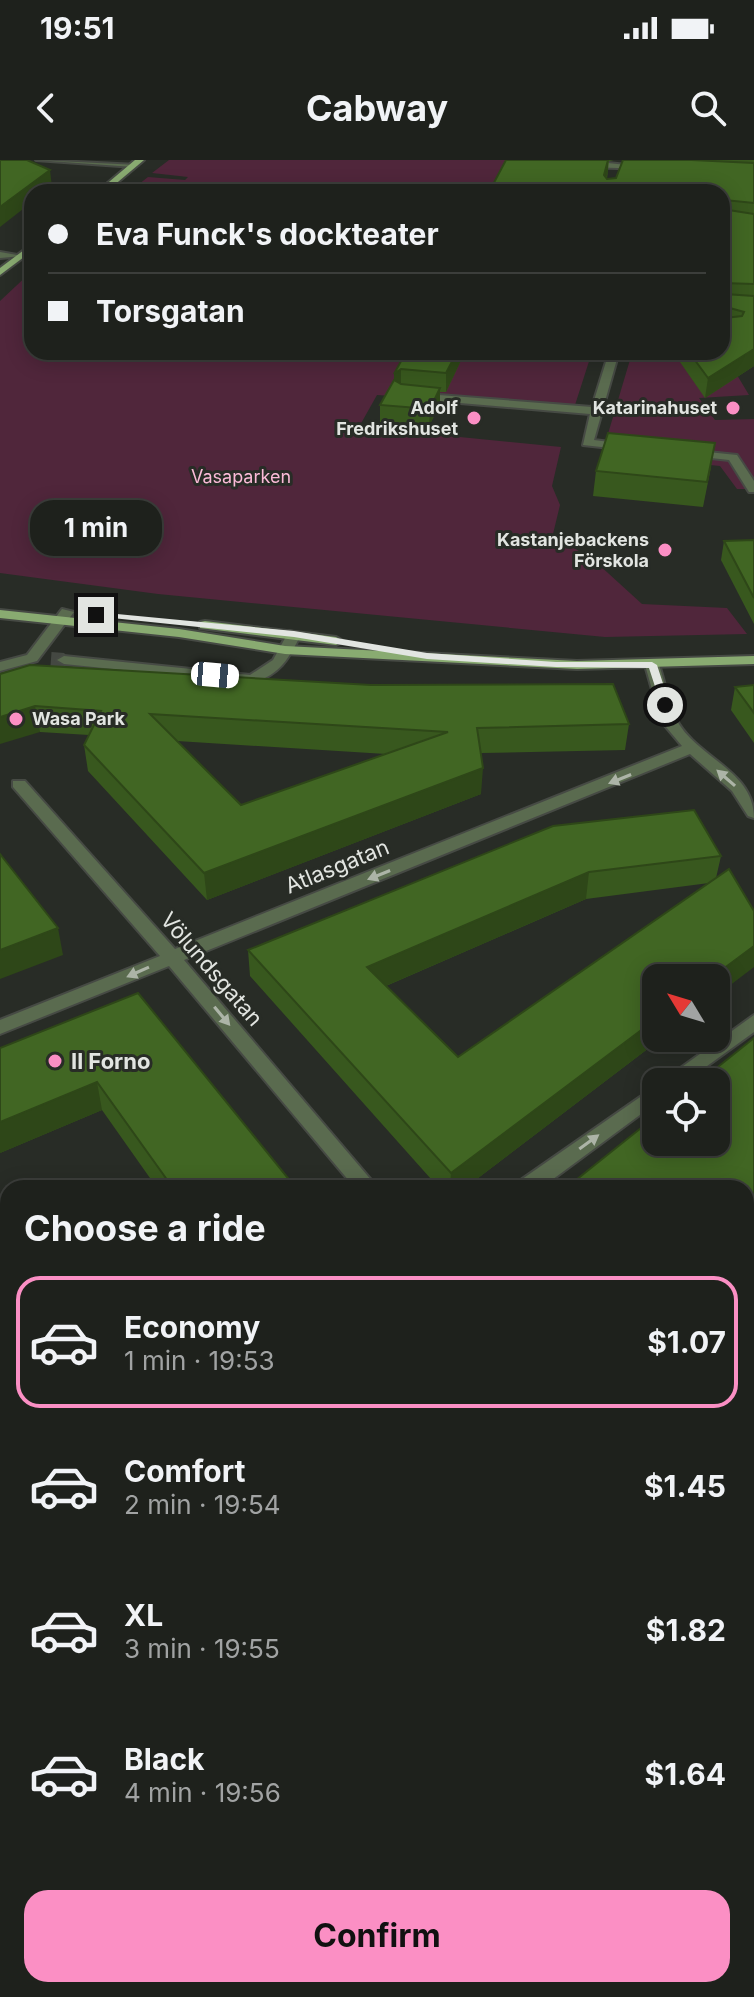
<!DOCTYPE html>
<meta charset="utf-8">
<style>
:root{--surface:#1e211c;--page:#262925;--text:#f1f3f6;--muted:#a1a3a3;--line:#3c3e3b;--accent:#fb8fc4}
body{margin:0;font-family:Inter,sans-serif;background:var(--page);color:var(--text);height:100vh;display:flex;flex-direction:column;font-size:30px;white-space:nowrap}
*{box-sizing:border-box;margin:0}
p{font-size:26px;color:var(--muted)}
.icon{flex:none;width:44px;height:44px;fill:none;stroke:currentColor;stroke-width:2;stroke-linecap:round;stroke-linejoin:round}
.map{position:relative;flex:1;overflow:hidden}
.drawer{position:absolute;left:0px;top:1020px;width:754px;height:818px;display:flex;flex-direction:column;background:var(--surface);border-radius:24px 24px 0 0;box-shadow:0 4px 20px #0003,0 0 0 2px var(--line)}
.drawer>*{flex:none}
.banner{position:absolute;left:24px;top:24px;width:706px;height:176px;border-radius:24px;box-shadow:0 4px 20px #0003,0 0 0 2px var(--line);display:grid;align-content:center;height:176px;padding:0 24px;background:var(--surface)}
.needle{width:52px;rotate:308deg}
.buttons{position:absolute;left:642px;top:804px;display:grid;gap:16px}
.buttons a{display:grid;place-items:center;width:88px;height:88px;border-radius:16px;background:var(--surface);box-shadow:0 4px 20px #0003,0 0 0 2px var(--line);font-size:40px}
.end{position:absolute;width:36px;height:36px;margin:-18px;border:10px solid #e2e5e1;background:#111;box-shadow:0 0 0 4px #111}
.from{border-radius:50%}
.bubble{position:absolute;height:56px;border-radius:24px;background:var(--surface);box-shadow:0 4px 20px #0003,0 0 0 2px var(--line);font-size:26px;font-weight:700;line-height:56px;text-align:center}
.car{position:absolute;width:24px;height:48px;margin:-24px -12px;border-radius:10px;box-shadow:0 0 6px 2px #0007;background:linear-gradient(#fff 24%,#345 0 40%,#fff 0 76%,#345 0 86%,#fff 0)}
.banner b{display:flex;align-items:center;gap:28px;height:76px;font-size:30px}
.banner b+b{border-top:2px solid var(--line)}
.banner i{width:20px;height:20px;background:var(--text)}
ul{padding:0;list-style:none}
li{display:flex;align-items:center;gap:24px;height:132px;margin:0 16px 12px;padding:0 8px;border:4px solid transparent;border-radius:24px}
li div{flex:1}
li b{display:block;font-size:30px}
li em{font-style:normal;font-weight:700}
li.selected{border-color:var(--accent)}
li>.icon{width:72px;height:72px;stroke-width:1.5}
h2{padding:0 24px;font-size:36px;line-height:96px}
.cta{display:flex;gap:16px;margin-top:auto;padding:16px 24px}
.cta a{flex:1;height:92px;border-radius:24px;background:var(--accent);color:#111;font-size:32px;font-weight:700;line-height:92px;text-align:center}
.status{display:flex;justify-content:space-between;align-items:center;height:56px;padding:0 40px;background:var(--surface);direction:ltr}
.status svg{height:22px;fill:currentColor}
header{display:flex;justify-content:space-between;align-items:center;height:104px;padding:0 24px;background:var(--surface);font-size:36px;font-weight:700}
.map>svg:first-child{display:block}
.green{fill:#50263b}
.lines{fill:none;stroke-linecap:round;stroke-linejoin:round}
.minor-tunnel{stroke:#444842;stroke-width:14;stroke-dasharray:14 7;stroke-linecap:butt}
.minor-casing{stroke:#464a44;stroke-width:4}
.major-casing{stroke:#464a44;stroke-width:4}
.highway-casing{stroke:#464a44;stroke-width:4}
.minor{fill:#5a6b4f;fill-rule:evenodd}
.major{fill:#89ab71;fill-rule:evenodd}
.highway{fill:#9bc47e;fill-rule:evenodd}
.rail-far1{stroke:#919490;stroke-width:7;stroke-dasharray:18 9;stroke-linecap:butt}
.rail{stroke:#919490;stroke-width:9;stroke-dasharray:23 11;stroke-linecap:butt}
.wall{fill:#38581e;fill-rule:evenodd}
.shaded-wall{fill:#2e4718}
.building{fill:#416623;stroke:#2e4718;stroke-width:2;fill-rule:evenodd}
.oneway{fill:#acb4a7}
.route{fill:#e2e5e1}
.poi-dot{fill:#fb8fc4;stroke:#282c26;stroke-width:3}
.labels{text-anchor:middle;stroke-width:6;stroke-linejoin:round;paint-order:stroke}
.far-poi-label{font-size:18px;font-weight:bold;fill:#e2e5e1;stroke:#282c26;text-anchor:end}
.far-park-label{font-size:18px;fill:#fabad7;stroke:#282c26}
.street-label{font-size:22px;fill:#e2e5e1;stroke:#282c26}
.poi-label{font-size:22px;font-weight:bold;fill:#e2e5e1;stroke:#282c26;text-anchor:start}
</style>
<div class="status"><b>19:51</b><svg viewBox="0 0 49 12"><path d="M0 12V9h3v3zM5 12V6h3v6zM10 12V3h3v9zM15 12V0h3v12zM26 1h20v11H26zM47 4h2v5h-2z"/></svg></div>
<header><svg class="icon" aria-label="back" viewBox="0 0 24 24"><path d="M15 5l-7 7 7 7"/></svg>Cabway<svg class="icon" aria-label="search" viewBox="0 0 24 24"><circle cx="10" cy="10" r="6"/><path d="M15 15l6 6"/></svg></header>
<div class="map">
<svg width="754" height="1837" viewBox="0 0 754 1837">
<rect width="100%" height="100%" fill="#282c26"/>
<g class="green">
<polygon points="169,0 513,0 492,32 129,32 148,17 185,20 188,17 152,13"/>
<polygon points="32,111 32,192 592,192 575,245 396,230 392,236 377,235 359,267 561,287 552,326 560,345 553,374 597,403 642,444 727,448 747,474 605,477 158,434 0,413 0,141"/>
<polygon points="632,193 728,200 749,235 699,238 715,260 754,259 754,329 737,329 720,306 602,294"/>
<polygon points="8,1469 8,1593 0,1597 0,1475"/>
</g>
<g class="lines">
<polyline class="minor-tunnel" points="51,499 64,500"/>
<defs>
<g id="minor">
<polygon points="36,0 138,5 134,7"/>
<polygon points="579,0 646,7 650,9 585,7"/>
<polygon points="0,92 23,96 0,98"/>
<polygon points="609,192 619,192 594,280 633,285 633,289 629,290 583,285 590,254 413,239 408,236 413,233 592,247"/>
<polygon points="688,290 737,295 754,321 754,332 749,332 729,300 684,295 682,293"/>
<polygon points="62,449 74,452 37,501 0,511 0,502 27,495"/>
<path d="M289 471 301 474C289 499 279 516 251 523L64 504 57 500 64 496 250 515 273 500Z"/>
<path d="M652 501 659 505C665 522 668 543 676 559 696 598 754 610 754 658L748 656 732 631 690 594 184 800 378 1028H355L169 806 0 874V860L160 796 13 627V621H25L175 789 682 586 661 561 645 505Z"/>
<polygon points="754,855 754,872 685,922 661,922"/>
<polygon points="656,926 656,943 541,1028 515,1028 518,1022"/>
<polygon points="8,1410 8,1439 0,1442 0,1413"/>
</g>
<g id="major">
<polygon points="135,0 144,0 106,32 97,32"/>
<polygon points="32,84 32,91 0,115 0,108"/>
<polygon points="0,450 179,469 285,486 577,501 754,496 754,504 577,509 285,494 179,477 0,458"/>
<polygon points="205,461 336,477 343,481 336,485 200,468 200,462"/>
</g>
<g id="highway">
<polygon points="754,1695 754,1735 746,1738 746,1698"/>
<polygon points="754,1755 754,1797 746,1800 746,1758"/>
<polygon points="583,1830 627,1830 624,1837 581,1837"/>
<polygon points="660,1830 705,1830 702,1837 658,1837"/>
</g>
</defs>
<use href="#minor" class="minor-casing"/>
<use href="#major" class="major-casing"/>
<use href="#highway" class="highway-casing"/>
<use href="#minor" class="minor"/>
<use href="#major" class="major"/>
<use href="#highway" class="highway"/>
<g class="rail-far1">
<polyline points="746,1181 754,1175"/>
<polyline points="746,1225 754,1220"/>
<polyline points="746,1292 754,1286"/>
</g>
<g class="rail">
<polyline points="746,1337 754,1332"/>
<polyline points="746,1403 754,1397"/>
<polyline points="0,1682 8,1676"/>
<polyline points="0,1770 8,1765"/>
<polyline points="0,1826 8,1821"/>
<polyline points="108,1837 118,1830"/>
</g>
</g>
<g class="wall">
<polygon points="506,0 614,0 609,1 607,19 616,18 623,0 754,0 754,206 705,238 673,192 722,192 489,32"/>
<polygon points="406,192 465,192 446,232 440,232 440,244 429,266 380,262 380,245 394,221"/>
<polygon points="711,307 703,347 593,336 596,311"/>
<polygon points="754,380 754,464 721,400 724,381"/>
<path d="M0 514 629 564 625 590 481 593V634L207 740 88 611 84 585 89 575 40 572ZM177 581 386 594 241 645Z"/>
<polygon points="754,525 754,583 731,550 735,527"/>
<path d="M553 666 721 696 716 718 656 878H662L465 1028H439L250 816 248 790ZM709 723 458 897 386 826 586 739Z"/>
<polygon points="138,833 296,1028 157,1028 102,950 0,993"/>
</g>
<g class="shaded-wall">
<polygon points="608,0 608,12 602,31 604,15"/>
<polygon points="50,10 52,27 45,32 32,32 32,42 0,67 0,47"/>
<polygon points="754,189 754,206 705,238 708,218"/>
<polygon points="457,192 465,192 446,232 446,213"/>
<polygon points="401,209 401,229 394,234 394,214"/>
<polygon points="440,228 440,244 429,266 430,249"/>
<polygon points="35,546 40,572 0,584 0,557"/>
<polygon points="483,608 481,634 207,740 204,713"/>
<polygon points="589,712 586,739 367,834 367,807"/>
<polygon points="58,768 63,795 0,819 0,790"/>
<polygon points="754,786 754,807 716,836 716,818 711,818"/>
<polygon points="656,859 656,878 662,878 465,1028 450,1028 451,1013"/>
<polygon points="97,922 102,950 0,993 0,962"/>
<polygon points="754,1079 754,1097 746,1104 746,1086"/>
<polygon points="8,1344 8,1376 0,1382 0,1350"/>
</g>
<g class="building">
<polygon points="0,0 27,0 50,10 0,47"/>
<polygon points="506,0 608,0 604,15 607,19 616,18 623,0 692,0 754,3 754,43 725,40 722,48 722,32 494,32 497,26 489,32"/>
<polygon points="722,49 754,54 754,124 723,123 725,134 754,136 754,189 708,218 689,192 722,192 722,156 725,158 742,156 744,152 726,147 722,155"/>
<polygon points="406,192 457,192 446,213 401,209 394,214"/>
<polygon points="394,220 401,224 440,228 430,249 380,245"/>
<polygon points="608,273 715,283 707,322 596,311"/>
<polygon points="754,380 754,438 724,381"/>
<path d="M30 505 371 525 613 524 629 564 477 568 483 608 204 713 84 585 101 551 35 546 0 557V514ZM150 554 448 572 241 645Z"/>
<polygon points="754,525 754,553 735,527"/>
<polygon points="694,650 721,696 589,712 367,807 458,897 729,709 754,751 754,786 711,818 656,818 656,859 451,1013 248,790 553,666"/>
<polygon points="0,694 58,768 0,790"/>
<polygon points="138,833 296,1028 173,1028 97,922 0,962 0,888"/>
<polygon points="754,878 754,1079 746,1086 746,1028 566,1028 656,956 656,982 716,982 716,922 699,922"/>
<polygon points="0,1190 8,1204 8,1344 0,1350"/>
</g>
<defs><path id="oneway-solid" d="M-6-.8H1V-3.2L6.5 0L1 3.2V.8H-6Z" transform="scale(2)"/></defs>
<g class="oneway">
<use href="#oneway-solid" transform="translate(726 618) rotate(-139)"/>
<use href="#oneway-solid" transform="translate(620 619) rotate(158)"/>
<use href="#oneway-solid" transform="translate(379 715) rotate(158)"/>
<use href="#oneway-solid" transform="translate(138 812) rotate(156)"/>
<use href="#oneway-solid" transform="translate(222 856) rotate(50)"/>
<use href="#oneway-solid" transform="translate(589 982) rotate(-36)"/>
</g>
<polygon class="route" points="96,452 294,471 427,493 556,502 652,502 657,505 670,545 665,548 661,545 649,508 556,507 427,499 294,477 93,456"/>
<g class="poi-dot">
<circle cx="733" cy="248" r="8"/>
<circle cx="474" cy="258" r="8"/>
<circle cx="665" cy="390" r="8"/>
<circle cx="16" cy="559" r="8"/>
<circle cx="55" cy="901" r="8"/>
</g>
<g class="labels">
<g class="far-poi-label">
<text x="458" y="254">Adolf<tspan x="458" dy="21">Fredrikshuset</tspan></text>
<text x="717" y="254">Katarinahuset</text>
<text x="649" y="386">Kastanjebackens<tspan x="649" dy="21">Förskola</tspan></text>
<text x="32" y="565" text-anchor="start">Wasa Park</text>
</g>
<g class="far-park-label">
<text x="241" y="323">Vasaparken</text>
</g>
<g class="street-label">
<text transform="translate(337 706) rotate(-22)" y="8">Atlasgatan</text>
<text transform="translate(212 809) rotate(49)" y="8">Völundsgatan</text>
</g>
<g class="poi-label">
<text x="71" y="909">Il Forno</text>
</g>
</g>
</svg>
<div class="buttons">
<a><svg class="needle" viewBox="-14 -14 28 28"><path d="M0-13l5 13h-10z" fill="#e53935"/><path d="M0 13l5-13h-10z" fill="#a1a3a3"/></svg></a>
<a><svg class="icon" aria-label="locate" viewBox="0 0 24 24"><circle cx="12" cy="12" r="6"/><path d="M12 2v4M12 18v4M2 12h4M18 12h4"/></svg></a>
</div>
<i class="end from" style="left:665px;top:545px"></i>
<i class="end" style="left:96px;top:455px"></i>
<div class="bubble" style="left:30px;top:340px;width:132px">1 min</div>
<i class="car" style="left:215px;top:515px;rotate:95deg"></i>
<div class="banner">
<b><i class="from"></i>Eva Funck's dockteater</b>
<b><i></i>Torsgatan</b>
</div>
<section class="drawer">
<h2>Choose a ride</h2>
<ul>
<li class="selected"><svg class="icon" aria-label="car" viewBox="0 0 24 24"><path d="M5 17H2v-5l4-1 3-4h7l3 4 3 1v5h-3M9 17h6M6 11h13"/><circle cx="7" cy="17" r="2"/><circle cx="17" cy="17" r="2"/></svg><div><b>Economy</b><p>1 min · 19:53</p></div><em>$1.07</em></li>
<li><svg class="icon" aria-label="car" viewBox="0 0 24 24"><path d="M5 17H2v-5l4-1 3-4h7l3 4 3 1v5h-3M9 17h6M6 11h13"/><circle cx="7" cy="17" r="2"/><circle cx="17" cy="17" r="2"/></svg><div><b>Comfort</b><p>2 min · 19:54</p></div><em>$1.45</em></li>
<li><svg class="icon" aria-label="car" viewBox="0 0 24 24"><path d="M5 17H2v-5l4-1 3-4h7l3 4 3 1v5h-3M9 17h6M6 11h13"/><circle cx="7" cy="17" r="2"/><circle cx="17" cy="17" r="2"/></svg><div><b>XL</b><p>3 min · 19:55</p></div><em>$1.82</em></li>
<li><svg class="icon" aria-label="car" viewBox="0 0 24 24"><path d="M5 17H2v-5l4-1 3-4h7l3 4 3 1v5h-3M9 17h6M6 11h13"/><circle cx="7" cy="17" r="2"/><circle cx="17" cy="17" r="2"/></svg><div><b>Black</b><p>4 min · 19:56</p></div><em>$1.64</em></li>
</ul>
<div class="cta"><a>Confirm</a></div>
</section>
</div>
